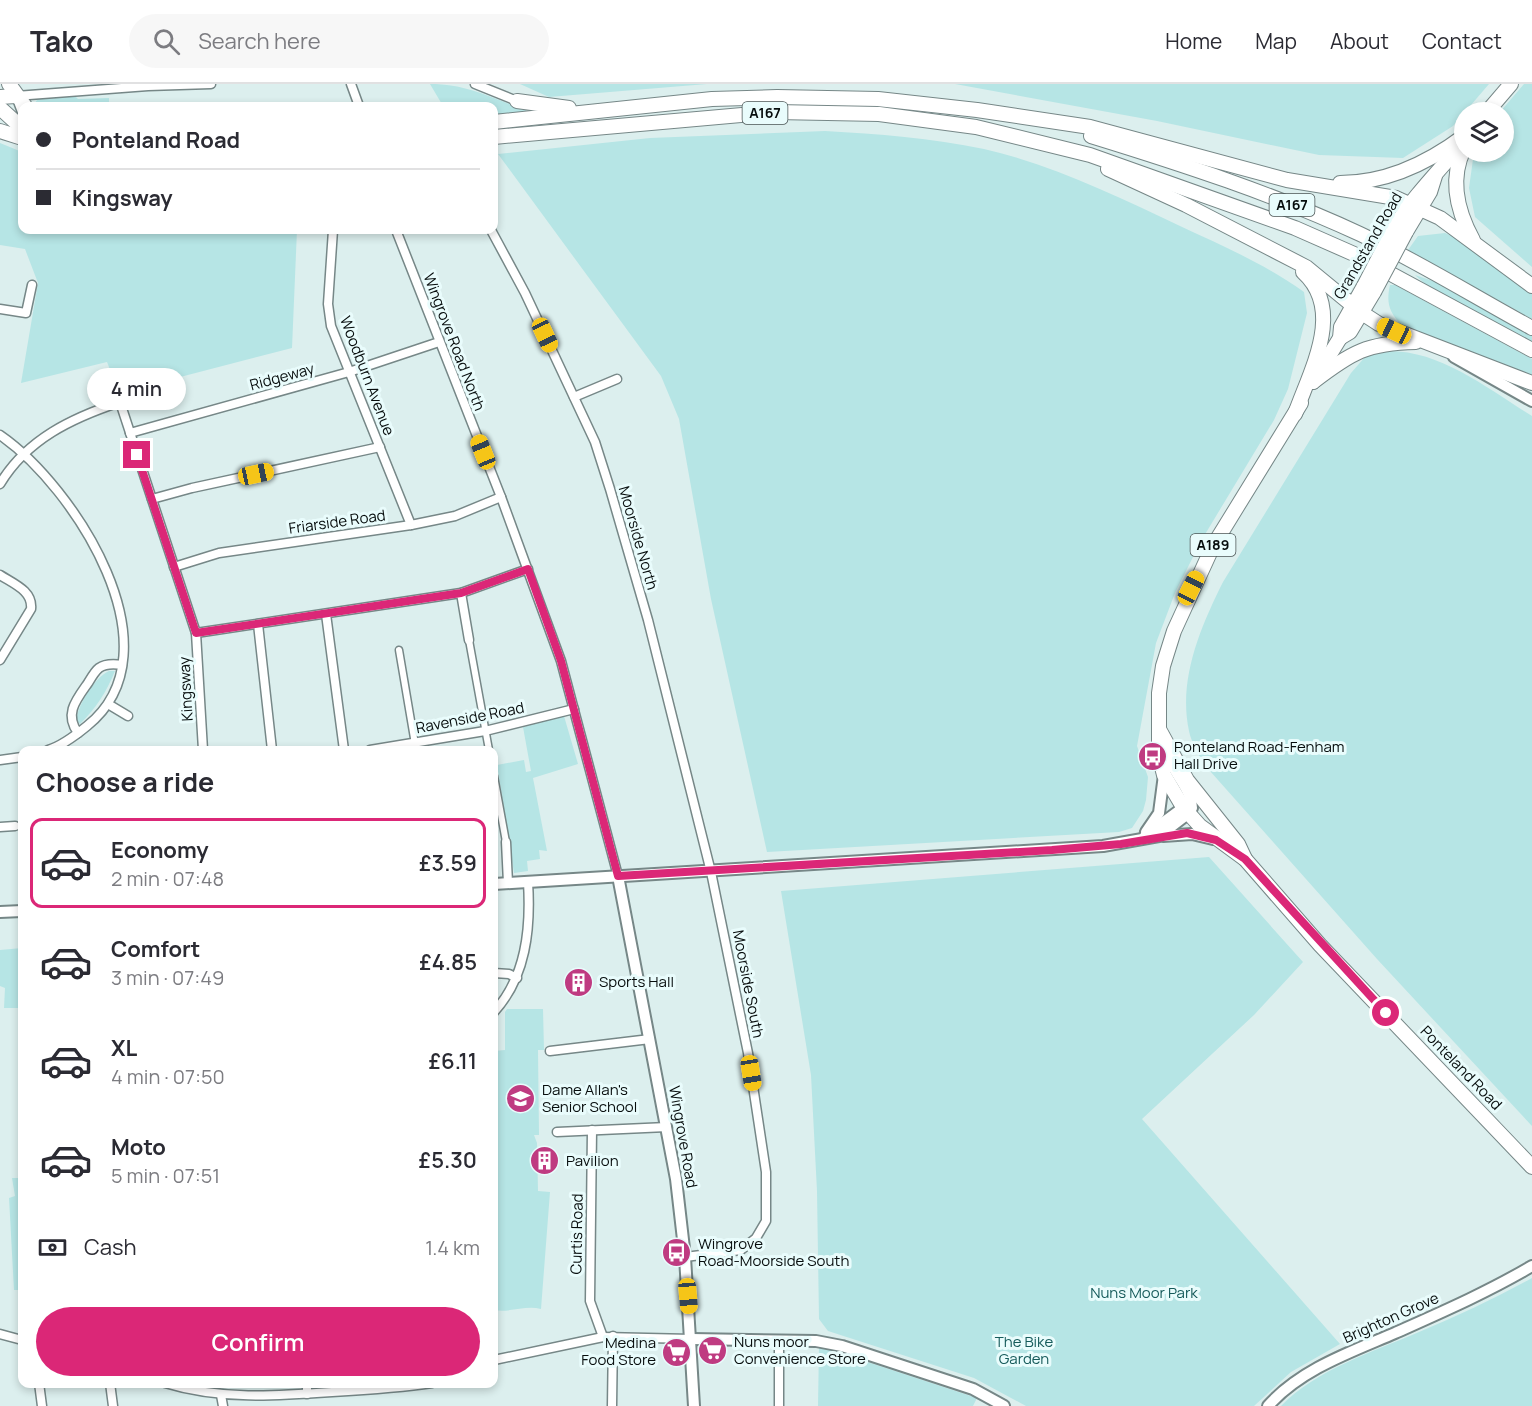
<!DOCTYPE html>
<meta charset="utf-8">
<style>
:root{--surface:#fff;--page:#f7f7f7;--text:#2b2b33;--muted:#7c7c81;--line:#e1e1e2;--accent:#db2777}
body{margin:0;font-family:Manrope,sans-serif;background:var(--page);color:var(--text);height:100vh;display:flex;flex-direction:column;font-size:22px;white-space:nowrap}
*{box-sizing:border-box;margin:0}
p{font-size:20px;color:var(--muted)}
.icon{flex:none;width:33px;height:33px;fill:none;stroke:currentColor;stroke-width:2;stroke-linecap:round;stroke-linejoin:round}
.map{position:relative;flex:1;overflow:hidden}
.drawer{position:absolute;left:18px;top:662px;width:480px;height:642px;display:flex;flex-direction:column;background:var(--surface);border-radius:12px;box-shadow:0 3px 9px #0003}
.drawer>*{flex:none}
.banner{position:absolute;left:18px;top:18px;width:480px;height:132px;border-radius:12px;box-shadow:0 3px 9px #0003;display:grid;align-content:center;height:132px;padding:0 18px;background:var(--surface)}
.tools{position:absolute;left:1454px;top:18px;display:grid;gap:12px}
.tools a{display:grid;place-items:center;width:60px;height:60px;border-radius:50%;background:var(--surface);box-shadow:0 3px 9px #0003;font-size:30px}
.end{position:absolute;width:27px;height:27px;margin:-14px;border:8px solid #db2777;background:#fff;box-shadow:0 0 0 3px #fff}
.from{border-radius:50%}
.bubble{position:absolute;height:42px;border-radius:21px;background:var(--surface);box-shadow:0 3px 9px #0003;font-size:20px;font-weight:600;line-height:42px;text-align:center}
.car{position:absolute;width:18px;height:36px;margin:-18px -9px;border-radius:8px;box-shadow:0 0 4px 2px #0007;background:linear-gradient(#f5c518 24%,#345 0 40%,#f5c518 0 76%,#345 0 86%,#f5c518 0)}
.banner b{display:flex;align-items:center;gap:21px;height:57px;font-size:22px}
.banner b+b{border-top:2px solid var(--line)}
.banner i{width:15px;height:15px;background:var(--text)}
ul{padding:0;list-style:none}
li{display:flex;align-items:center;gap:18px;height:90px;margin:0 12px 9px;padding:0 6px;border:3px solid transparent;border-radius:12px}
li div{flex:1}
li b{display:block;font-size:22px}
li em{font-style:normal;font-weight:600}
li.current{border-color:var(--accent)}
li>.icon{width:54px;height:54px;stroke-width:1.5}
h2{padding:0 18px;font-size:27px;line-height:72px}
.pay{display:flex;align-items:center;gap:15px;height:66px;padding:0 18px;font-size:22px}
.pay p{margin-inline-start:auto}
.button{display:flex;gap:12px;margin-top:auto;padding:12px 18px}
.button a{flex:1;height:69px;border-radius:36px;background:var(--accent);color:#fff;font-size:24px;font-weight:600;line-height:69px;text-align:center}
header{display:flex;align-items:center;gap:36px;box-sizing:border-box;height:84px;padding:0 30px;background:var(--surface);border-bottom:2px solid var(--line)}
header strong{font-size:28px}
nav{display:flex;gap:33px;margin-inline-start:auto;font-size:21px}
.search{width:420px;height:54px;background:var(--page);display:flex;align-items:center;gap:15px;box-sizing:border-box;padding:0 21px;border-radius:33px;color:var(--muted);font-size:22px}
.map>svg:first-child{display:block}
.green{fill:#b6e5e5}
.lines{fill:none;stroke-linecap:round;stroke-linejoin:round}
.pedestrian-casing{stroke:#768787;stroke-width:9}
.minor-casing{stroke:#768787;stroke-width:11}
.tertiary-casing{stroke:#768787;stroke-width:14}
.primary-casing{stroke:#768787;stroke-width:16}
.trunk-casing{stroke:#768787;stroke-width:16}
.pedestrian{stroke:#fff;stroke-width:6}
.minor{stroke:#fff;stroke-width:8}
.tertiary{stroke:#fff;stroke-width:10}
.primary{stroke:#fff;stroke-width:14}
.trunk{stroke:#fff;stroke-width:14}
.primary-bridge-casing{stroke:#768787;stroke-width:16;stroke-linecap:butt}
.primary-bridge{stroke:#fff;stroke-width:14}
.route{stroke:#db2777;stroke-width:8}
.labels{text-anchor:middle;stroke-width:6;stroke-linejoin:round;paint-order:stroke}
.shield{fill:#e9fcfc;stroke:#4b5555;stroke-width:1.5}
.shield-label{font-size:14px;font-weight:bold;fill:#070d0d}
.street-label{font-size:15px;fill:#070d0d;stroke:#e9fcfc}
.poi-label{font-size:15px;fill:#070d0d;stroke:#e9fcfc;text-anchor:start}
.park-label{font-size:15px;fill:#165b5b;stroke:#e9fcfc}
</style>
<header>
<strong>Tako</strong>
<div class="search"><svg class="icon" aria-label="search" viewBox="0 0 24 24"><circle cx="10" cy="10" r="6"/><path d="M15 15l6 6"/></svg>Search here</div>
<nav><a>Home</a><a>Map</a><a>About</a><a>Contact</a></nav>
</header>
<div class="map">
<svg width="1532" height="1322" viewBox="0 0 1532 1322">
<rect width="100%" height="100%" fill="#dcefee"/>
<g class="green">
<path d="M430 0C468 0 491 14 526 26L527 29 494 34V22H443Z"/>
<polygon points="520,0 707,0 549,13"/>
<polygon points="955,0 1489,0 1453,42 1403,74 1319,71 1157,37"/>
<polygon points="1524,0 1532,0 1532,183 1475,133 1469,104 1474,68 1503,68 1503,28 1500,28"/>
<polygon points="73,10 78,15 109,14 109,22 34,21 38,14"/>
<path d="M825 47C878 50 931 54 984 65 1051 80 1117 112 1180 142 1225 163 1263 179 1304 208L1307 229 1288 305 1274 336 1201 457 1175 509 1156 559 1137 662 1148 693 1146 716 1143 727 1132 744 1119 748 767 768 711 515 679 335 661 292 498 70 650 54Z"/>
<polygon points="0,59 22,68 22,146 297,146 292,264 161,298 135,293 113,293 107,278 21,299 38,199 25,165 0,161"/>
<polygon points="1445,149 1459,155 1532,207 1532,235 1408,166 1418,152"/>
<polygon points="1415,191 1439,199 1532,249 1532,261 1432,206"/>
<path d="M1390 201H1395L1532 275V293L1401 241C1389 227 1386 219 1390 201Z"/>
<path d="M1387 267C1441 266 1488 305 1532 332V1042L1377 875 1202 678C1198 668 1191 658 1189 647 1178 596 1200 544 1223 498L1351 289 1365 273Z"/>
<path d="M109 587H115C106 609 96 624 80 640L76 636C78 621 94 594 109 587Z"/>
<polygon points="564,632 578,680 533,694 547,767 539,766 540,775 527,777 528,787 514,789 497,681 524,676 526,688 531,687 523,643"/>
<polygon points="1209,773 1303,878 1254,931 1142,1035 1340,1260 1291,1288 1254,1322 1026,1322 974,1294 828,1247 819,1235 817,1107 811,991 781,807"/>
<polygon points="22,864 22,924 4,924 5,904 0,902 0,866"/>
<path d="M507 925H543L544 966H538L539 1051H534L537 1059 538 1107 550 1108 541 1225C525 1221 510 1229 494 1226V967L505 966V928Z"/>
<polygon points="12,1094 22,1094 22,1206 14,1206 9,1114 15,1112"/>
<path d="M1532 1194V1322H1281C1317 1285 1373 1268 1419 1248 1458 1232 1495 1214 1532 1194Z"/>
<polygon points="819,1262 977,1314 973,1322 818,1322"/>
</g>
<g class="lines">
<defs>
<g id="pedestrian">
<polyline points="469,556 489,666"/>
<polyline points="399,566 416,666"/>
<polyline points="494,692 506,758"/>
</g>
<g id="minor">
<polyline points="351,0 359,22"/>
<polyline points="475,0 517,17"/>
<polyline points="22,28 16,12 148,2 211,0"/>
<polyline points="333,146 328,220 331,242 411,441"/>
<polyline points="396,146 501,413 561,577 618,792"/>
<polyline points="491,146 525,209 595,358 610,405 648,536 711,788 748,969 766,1088 766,1137 756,1154 741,1166 685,1173"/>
<polyline points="0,225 26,229 32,201"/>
<polyline points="115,303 196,549 203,666"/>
<polyline points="574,313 617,295"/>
<polyline points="130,349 349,288 439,258"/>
<path d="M0 351C74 402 181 567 87 642 76 651 62 662 48 666"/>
<path d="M0 400C27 355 72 334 120 318"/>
<polyline points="152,415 192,404 380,363"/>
<polyline points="174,483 219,469 411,441 455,432 501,413"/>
<path d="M0 491C14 500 33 507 31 525L0 576"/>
<polyline points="461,509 469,556"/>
<polyline points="326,530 344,666"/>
<polyline points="258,540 272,666"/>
<polyline points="196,549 461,509 528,485"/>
<polyline points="108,620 128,632"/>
<path d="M78 649C64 630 76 616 88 599 91 594 95 587 99 584 106 579 115 580 122 581"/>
<polyline points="370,666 485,647 574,625"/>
<polyline points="0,676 22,673"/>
<polyline points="0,743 15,742"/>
<polyline points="506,758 508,799"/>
<polyline points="494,889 509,890 517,894"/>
<path d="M494 928C526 893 531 845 528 798"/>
<polyline points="550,967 650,955"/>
<polyline points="592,1046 590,1217 603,1253"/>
<polyline points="557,1048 667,1043"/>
<polyline points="0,1250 22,1256"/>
<polyline points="494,1276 603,1253 692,1255"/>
<polyline points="39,1299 42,1322"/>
<polyline points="110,1299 113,1322"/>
<path d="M165 1299C220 1316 276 1312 332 1308 366 1306 399 1304 432 1299"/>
<polyline points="307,1310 307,1299"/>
<polyline points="221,1311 223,1322"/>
<polyline points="612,1322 613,1252"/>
<polyline points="779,1322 779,1257"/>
</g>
<g id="tertiary">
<polyline points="1454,273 1532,317"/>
<polyline points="1146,748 1159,729 1164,691"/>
<polyline points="1145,752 1188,720"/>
<polyline points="1163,752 1192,750 1213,755"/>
<polyline points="618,792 676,1095 685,1173 694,1322"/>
<path d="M494 800 1103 762 1159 752 1189 729 1192 724C1191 702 1168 685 1165 662"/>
<polyline points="0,828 22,827"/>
<polyline points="692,1255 816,1257 842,1262 973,1305 1004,1322"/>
<path d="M1268 1322C1301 1285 1351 1268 1395 1249 1442 1228 1488 1208 1532 1182"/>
</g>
<g id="primary">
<polyline points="0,13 16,12"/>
<polyline points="1487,28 1511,0"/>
<polyline points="0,47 22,54"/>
<path d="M1395 142C1415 110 1441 85 1464 57"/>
<polyline points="1406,148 1430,108 1435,92"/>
<polyline points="1340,254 1350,248 1374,208"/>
<polyline points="1313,298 1340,254 1341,243 1364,202"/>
<polyline points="1301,319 1213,462 1174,547 1163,582 1159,609 1159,671 1164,691 1183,723 1200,742 1245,775 1320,861 1532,1083"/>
<polyline points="1160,647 1187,696 1238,760 1245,775"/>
</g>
<g id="trunk">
<polyline points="9,0 25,22"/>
<polyline points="517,17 569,24"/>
<polyline points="0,24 22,44"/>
<polyline points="494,38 712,15 777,13 878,15 977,26 1090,43 1287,96 1396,114 1440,134 1532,202"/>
<path d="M1091 52C1182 80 1274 110 1360 150 1419 178 1475 213 1532 244"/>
<polyline points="494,53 776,28 879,30 976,43 1090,71 1295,144 1354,170 1532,266"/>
<path d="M1464 65C1449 96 1457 127 1473 156"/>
<polyline points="1108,85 1186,121 1306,183 1362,229 1379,240 1532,299"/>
<path d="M1340 99C1386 99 1428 79 1464 52"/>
<path d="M1313 298C1352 268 1367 259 1416 258"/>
<path d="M1295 330C1311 285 1345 226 1303 188"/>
</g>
</defs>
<use href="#pedestrian" class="pedestrian-casing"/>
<use href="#minor" class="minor-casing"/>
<use href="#tertiary" class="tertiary-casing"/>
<use href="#primary" class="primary-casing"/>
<use href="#trunk" class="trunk-casing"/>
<use href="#pedestrian" class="pedestrian"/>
<use href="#minor" class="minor"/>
<use href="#tertiary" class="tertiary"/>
<use href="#primary" class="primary"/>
<use href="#trunk" class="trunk"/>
<defs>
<g id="primary-bridge">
<polyline points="1364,202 1395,142"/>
<polyline points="1374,208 1406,148"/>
</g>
</defs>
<use href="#primary-bridge" class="primary-bridge-casing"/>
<use href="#primary-bridge" class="primary-bridge"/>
</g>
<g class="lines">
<polyline class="route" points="137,371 196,549 461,509 528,485 561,577 618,792 1052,766 1121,760 1187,749 1216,756 1245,775 1386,929"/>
</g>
<defs>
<symbol id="bus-disc" viewBox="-11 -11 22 22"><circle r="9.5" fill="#bf3b81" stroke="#e9fcfc"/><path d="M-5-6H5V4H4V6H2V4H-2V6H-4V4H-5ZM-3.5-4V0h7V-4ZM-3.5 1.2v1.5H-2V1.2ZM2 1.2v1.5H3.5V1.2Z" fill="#fff"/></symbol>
<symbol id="building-disc" viewBox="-11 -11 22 22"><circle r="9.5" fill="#bf3b81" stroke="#e9fcfc"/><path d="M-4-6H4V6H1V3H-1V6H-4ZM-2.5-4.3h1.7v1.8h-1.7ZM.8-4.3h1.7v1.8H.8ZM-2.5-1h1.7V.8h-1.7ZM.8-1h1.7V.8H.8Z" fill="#fff"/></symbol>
<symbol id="school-disc" viewBox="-11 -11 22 22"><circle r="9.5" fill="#bf3b81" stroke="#e9fcfc"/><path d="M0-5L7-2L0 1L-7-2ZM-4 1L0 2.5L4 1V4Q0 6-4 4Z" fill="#fff"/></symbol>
<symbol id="supermarket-disc" viewBox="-11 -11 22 22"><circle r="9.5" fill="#bf3b81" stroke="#e9fcfc"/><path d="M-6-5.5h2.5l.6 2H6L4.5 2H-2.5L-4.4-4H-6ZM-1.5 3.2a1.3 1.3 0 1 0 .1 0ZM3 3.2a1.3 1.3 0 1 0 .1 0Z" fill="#fff"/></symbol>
</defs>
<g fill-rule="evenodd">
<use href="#bus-disc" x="1136" y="656" width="33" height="33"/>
<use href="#building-disc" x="562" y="882" width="33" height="33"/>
<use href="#school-disc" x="504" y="998" width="33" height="33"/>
<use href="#building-disc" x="528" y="1060" width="33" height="33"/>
<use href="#bus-disc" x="660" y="1152" width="33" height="33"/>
<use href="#supermarket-disc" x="696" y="1250" width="33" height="33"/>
<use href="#supermarket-disc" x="660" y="1252" width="33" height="33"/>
</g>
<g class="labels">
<g class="shield">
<rect x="742.5" y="18" width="45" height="22" rx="4.5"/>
<rect x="1269.5" y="110" width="45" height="22" rx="4.5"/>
<rect x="1190.5" y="450" width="45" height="22" rx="4.5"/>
</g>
<g class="shield-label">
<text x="765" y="34">A167</text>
<text x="1292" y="126">A167</text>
<text x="1213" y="466">A189</text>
</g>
<g class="street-label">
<text transform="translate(1368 162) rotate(-60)" y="5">Grandstand Road</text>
<text transform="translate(454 258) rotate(69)" y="5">Wingrove Road North</text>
<text transform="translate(367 292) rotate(69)" y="5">Woodburn Avenue</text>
<text transform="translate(282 293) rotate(-15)" y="5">Ridgeway</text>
<text transform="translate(337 438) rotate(-8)" y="5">Friarside Road</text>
<text transform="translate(638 454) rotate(74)" y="5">Moorside North</text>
<text transform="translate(186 605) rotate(-93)" y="5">Kingsway</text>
<text transform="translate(470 634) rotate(-11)" y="5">Ravenside Road</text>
<text transform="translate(748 900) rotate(79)" y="5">Moorside South</text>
<text transform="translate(1461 984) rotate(46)" y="5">Ponteland Road</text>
<text transform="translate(683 1053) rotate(80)" y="5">Wingrove Road</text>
<text transform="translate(577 1150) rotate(-89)" y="5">Curtis Road</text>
<text transform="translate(1391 1234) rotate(-24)" y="5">Brighton Grove</text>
</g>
<g class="poi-label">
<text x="1174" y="668">Ponteland Road-Fenham<tspan x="1174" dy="17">Hall Drive</tspan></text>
<text x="599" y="903">Sports Hall</text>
<text x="542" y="1011">Dame Allan's<tspan x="542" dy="17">Senior School</tspan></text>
<text x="566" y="1082">Pavilion</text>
<text x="698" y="1165">Wingrove<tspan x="698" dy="17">Road-Moorside South</tspan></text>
<text x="734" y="1263">Nuns moor<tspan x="734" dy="17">Convenience Store</tspan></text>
<text x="656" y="1264" text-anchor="end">Medina<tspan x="656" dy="17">Food Store</tspan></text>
</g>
<g class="park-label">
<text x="1144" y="1214">Nuns Moor Park</text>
<text x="1024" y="1263">The Bike<tspan x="1024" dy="17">Garden</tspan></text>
</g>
</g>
</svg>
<div class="tools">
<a><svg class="icon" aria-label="layers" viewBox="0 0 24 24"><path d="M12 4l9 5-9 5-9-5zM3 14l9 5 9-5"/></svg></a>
</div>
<i class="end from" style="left:1386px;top:929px"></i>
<i class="end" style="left:137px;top:371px"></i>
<div class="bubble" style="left:87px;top:284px;width:99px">4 min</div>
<i class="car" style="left:1394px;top:247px;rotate:295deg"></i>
<i class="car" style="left:545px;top:251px;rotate:155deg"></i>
<i class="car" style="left:483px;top:368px;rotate:338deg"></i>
<i class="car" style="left:256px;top:390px;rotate:78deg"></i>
<i class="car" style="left:1191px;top:504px;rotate:27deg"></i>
<i class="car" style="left:751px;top:989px;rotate:171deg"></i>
<i class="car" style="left:688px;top:1212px;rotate:175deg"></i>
<div class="banner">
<b><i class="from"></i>Ponteland Road</b>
<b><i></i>Kingsway</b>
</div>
<section class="drawer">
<h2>Choose a ride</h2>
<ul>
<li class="current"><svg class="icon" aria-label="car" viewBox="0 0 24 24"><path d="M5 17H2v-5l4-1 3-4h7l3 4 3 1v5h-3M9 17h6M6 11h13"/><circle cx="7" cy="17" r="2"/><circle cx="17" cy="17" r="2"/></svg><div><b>Economy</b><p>2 min · 07:48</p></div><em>£3.59</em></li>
<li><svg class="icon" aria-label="car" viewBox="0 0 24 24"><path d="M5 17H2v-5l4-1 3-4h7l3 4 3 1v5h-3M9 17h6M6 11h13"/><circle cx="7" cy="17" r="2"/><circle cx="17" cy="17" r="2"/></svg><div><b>Comfort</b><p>3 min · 07:49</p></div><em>£4.85</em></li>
<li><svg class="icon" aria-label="car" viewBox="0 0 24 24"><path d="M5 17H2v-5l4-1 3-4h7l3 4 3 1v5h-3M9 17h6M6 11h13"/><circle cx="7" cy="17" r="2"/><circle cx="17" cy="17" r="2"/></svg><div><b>XL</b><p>4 min · 07:50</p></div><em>£6.11</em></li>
<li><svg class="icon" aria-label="car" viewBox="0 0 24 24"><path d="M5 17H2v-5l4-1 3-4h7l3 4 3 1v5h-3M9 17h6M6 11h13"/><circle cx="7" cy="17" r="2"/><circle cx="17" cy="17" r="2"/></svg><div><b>Moto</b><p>5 min · 07:51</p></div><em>£5.30</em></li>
</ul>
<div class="pay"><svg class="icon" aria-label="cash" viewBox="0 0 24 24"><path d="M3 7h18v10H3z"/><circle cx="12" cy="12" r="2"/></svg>Cash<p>1.4 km</p></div>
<div class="button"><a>Confirm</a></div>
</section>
</div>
